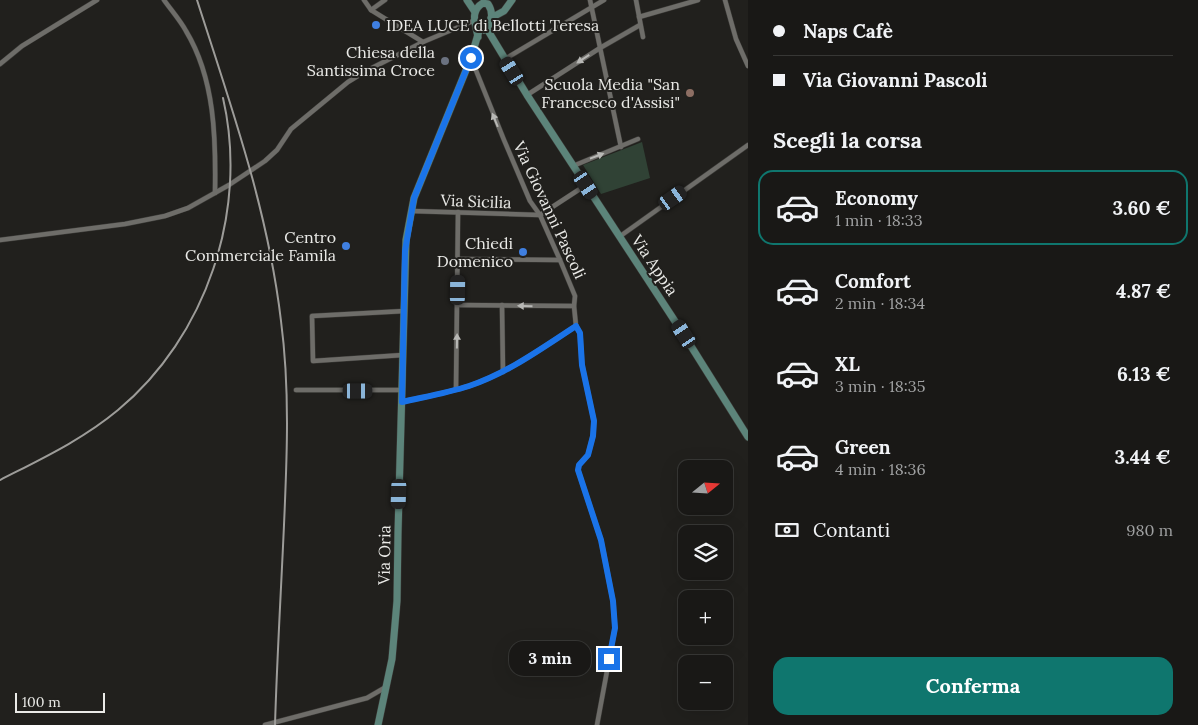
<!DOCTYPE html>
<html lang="it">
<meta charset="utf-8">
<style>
:root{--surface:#191816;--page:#22211f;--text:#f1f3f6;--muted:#9fa0a1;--line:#373735;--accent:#0f766e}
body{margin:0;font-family:Lora,serif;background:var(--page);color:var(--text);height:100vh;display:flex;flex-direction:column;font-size:19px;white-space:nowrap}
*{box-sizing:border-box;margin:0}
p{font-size:16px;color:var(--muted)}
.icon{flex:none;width:28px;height:28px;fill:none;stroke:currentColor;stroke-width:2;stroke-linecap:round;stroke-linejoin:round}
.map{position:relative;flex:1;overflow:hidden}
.drawer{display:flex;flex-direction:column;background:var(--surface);width:450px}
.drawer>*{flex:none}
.hud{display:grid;align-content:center;height:110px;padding:0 25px;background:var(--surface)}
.needle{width:32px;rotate:72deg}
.controls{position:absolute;left:678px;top:460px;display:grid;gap:10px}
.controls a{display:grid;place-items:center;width:55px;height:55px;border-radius:10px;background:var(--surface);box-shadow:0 5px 20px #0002,0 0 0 1px var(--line);font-size:25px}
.scale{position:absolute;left:15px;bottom:12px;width:90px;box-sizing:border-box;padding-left:5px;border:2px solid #eaeae7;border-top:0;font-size:14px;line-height:18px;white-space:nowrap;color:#eaeae7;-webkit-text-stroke:4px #21201d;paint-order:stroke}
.end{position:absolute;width:22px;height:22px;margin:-11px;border:6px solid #1a73e8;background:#fff;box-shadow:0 0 0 2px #fff}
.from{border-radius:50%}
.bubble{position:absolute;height:35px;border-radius:15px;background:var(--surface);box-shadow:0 5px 20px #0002,0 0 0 1px var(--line);font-size:16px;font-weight:700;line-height:35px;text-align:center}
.car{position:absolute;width:15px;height:30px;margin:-15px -8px;border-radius:6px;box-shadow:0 0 4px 1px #0007;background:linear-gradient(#222 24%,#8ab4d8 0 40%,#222 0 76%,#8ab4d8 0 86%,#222 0)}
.hud b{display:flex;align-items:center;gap:18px;height:48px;font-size:19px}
.hud b+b{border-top:1px solid var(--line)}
.hud i{width:12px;height:12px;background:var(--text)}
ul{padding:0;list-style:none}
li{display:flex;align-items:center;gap:15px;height:75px;margin:0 10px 8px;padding:0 15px;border:2px solid transparent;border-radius:15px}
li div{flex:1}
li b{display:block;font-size:19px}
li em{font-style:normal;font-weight:700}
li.on{border-color:var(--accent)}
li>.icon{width:45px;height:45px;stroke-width:1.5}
h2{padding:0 25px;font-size:22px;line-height:60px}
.pay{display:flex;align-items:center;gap:12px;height:55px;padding:0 25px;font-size:19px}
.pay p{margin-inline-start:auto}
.primary-button{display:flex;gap:10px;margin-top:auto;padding:10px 25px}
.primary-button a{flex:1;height:58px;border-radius:15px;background:var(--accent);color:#fff;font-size:20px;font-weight:700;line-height:58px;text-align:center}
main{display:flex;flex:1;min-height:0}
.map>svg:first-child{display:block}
.green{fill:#304235}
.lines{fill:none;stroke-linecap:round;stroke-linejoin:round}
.street-casing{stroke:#3c3b38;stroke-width:5.5}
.secondary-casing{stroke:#3c3b38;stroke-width:8}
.street{stroke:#6e6d69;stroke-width:4.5}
.secondary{stroke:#5c847a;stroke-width:7}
.rail{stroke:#9d9c99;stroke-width:2}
.oneway{fill:#b8b8b5}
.route{stroke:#1a73e8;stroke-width:6}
.shop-dot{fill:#3f7fe0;stroke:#21201d;stroke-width:2}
.worship-dot{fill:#6b7280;stroke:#21201d;stroke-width:2}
.education-dot{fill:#8d6e63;stroke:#21201d;stroke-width:2}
.labels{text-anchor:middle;stroke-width:4;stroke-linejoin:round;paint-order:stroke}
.poi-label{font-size:16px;fill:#eaeae7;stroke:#21201d;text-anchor:end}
.street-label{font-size:16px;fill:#eaeae7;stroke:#21201d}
</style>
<main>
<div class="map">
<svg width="748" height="725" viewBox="0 0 748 725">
<rect width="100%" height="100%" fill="#21201d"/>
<polygon class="green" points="642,142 650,178 601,194 583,165"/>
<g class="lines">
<defs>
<g id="street">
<path d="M164 0C171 10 180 20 186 31 215 79 216 139 215 193"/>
<polyline points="364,0 371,10 423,42"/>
<polyline points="590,0 621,147"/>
<polyline points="636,0 643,37"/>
<polyline points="725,0 736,39 748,66"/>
<polyline points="371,10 385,0"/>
<polyline points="639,17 698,0"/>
<polyline points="471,58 504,140 530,201 540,215 560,260 575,296 574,306 576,326 580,333 582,365 594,421 593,436 588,455 579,465 578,470 601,540 613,601 615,628 597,725"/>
<polyline points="505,59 604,0"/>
<polyline points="0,64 22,46 97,0"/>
<polyline points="527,95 600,48 640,25"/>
<polyline points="573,166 638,139"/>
<polyline points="411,211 540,215 586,185"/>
<polyline points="619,237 748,145"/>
<polyline points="0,240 125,224 165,216 188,208 229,185 265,161 277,150 291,129 348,82 366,71 423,42 473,21"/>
<polyline points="458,259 560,260"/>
<polyline points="457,305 574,306"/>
<polyline points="502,305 503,372"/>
<polyline points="403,355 313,361 312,316 405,311"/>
<polyline points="456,389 458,212"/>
<polyline points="296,390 402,390"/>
<path d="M402 402C424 397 447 393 469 386 508 373 542 348 576 326"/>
<polyline points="265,725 367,698 386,687"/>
</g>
<g id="secondary">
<polyline points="467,0 475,12"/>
<polyline points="491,18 504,11 512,0"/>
<polyline points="487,29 527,95 684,335 748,437"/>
<path d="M478 37C476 25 469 11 483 3L488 4C494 13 492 25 484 30"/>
<polyline points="378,725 392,659 397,601 398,533 406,240 414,198 471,58 479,31"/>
</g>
</defs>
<use href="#street" class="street-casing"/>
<use href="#secondary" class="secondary-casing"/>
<use href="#street" class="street"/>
<use href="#secondary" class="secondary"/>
<g class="rail">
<path d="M197 0C231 106 268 210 281 321 290 389 287 457 284 525 281 592 277 658 275 725"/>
<path d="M0 480C41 459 82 440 118 410 206 337 249 211 223 98"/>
</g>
</g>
<defs><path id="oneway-solid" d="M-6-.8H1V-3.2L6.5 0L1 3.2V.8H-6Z" transform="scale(1.25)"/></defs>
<g class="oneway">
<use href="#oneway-solid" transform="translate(583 59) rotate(147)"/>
<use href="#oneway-solid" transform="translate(495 120) rotate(-112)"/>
<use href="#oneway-solid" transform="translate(597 156) rotate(-21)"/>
<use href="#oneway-solid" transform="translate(525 306) rotate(-179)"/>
<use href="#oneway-solid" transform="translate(457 341) rotate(-89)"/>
</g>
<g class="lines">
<path class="route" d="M471 58 414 198 405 251 402 402C424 397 447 393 469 386 508 373 542 348 576 326L580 333 582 365 594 421 593 436 588 455 579 465 578 470 601 540 613 601 615 628 609 659"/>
</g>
<g class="shop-dot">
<circle cx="376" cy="25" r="5"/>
<circle cx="346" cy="246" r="5"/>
<circle cx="523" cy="252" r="5"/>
</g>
<circle class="worship-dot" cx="445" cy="61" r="5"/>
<circle class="education-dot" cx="690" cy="93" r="5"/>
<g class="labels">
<g class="poi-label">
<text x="386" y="31" text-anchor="start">IDEA LUCE di Bellotti Teresa</text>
<text x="435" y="58">Chiesa della<tspan x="435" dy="18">Santissima Croce</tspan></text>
<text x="680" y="90">Scuola Media "San<tspan x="680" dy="18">Francesco d'Assisi"</tspan></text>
<text x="336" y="243">Centro<tspan x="336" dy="18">Commerciale Famila</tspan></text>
<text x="513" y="249">Chiedi<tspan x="513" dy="18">Domenico</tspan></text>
</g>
<g class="street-label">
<text transform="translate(476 201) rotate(2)" y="6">Via Sicilia</text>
<text transform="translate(550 210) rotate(65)" y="6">Via Giovanni Pascoli</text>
<text transform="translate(655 265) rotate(56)" y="6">Via Appia</text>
<text transform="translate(384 555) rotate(-89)" y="6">Via Oria</text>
</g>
</g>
</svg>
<div class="controls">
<a><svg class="needle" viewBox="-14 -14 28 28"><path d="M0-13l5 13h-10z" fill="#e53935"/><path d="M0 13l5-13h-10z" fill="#9fa0a1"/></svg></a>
<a><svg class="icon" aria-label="layers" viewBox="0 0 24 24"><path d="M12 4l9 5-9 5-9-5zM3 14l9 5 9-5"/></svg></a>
<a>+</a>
<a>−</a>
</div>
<div class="scale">100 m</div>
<i class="end from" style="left:471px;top:58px"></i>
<i class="end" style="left:609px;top:659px"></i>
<div class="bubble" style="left:509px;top:641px;width:82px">3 min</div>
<i class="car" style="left:512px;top:71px;rotate:328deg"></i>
<i class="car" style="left:586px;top:185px;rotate:147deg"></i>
<i class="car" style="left:673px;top:198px;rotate:55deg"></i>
<i class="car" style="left:458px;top:290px;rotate:1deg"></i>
<i class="car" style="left:684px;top:334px;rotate:327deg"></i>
<i class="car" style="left:358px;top:391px;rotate:90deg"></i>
<i class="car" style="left:399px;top:494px;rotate:182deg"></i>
</div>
<section class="drawer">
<div class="hud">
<b><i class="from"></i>Naps Cafè</b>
<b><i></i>Via Giovanni Pascoli</b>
</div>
<h2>Scegli la corsa</h2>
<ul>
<li class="on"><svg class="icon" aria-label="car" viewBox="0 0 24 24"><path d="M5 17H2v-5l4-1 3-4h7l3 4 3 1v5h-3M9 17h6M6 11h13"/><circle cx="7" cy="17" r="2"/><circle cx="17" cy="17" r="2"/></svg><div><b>Economy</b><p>1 min · 18:33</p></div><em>3.60 €</em></li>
<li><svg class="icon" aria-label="car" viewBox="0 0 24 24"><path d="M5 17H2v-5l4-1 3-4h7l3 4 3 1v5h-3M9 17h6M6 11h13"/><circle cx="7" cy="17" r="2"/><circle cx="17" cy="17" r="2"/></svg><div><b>Comfort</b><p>2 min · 18:34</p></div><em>4.87 €</em></li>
<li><svg class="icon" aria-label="car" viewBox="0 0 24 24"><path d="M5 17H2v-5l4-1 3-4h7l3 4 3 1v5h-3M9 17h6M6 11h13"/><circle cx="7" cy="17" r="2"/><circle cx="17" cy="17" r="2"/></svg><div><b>XL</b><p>3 min · 18:35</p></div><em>6.13 €</em></li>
<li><svg class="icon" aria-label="car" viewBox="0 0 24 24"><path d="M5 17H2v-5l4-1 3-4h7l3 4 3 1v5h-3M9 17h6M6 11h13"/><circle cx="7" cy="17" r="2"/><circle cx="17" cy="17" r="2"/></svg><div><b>Green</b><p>4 min · 18:36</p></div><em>3.44 €</em></li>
</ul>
<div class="pay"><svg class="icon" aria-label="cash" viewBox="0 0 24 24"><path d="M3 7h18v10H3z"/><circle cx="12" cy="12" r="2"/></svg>Contanti<p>980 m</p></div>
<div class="primary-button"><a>Conferma</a></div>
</section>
</main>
